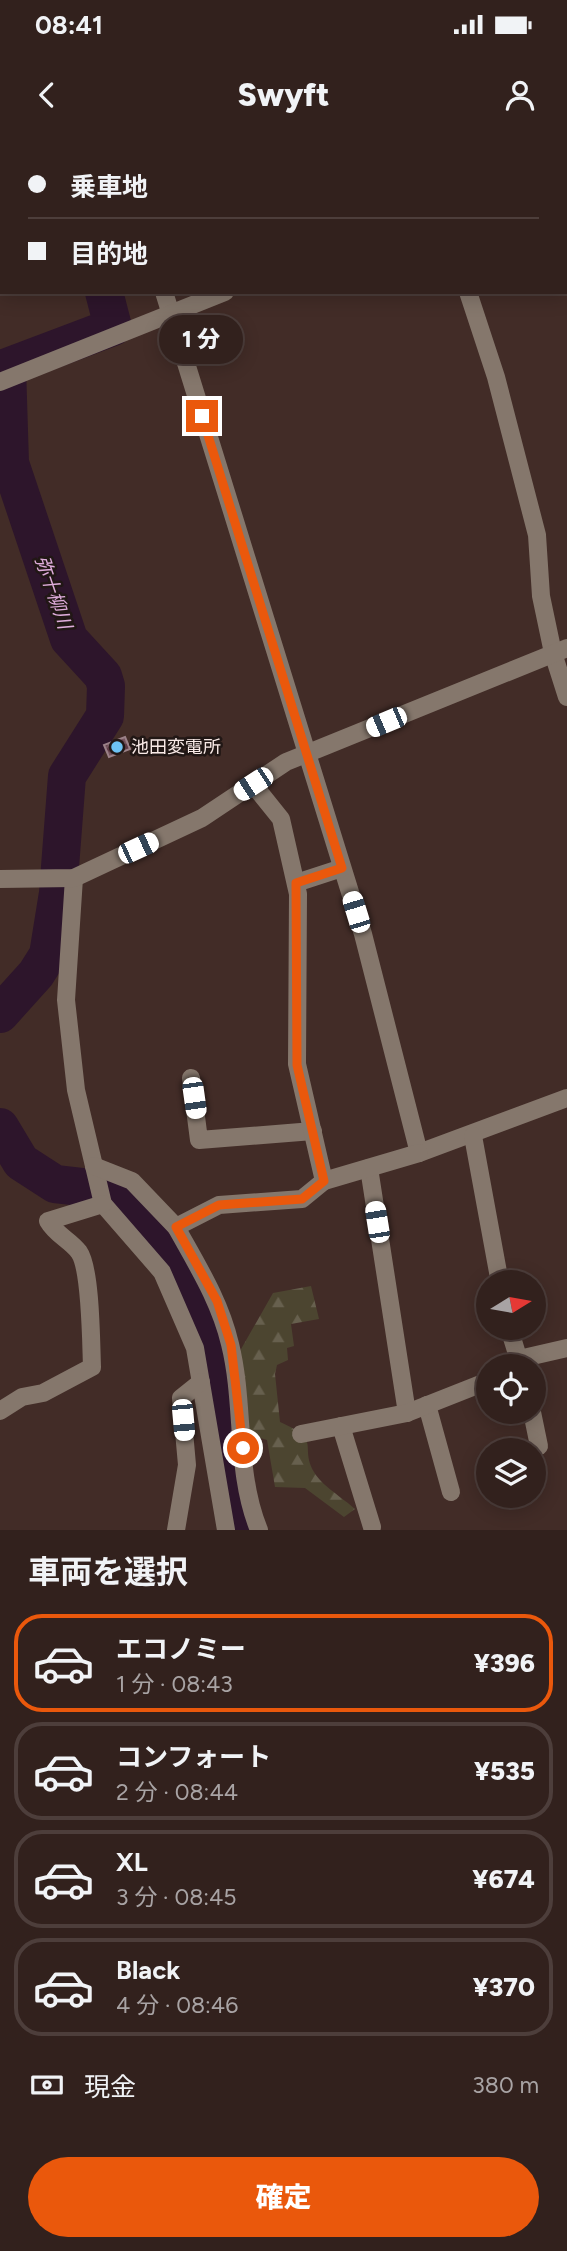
<!DOCTYPE html>
<html lang="ja">
<meta charset="utf-8">
<style>
:root{--surface:#32211d;--page:#3d2e2a;--text:#f1f3f6;--muted:#a8a3a4;--line:#4d3e3b;--accent:#ea580c}
body{margin:0;font-family:Figtree,"Noto Sans JP",sans-serif;background:var(--page);color:var(--text);height:100vh;display:flex;flex-direction:column;font-size:26px;white-space:nowrap}
*{box-sizing:border-box;margin:0}
p{font-size:23px;color:var(--muted)}
.icon{flex:none;width:38px;height:38px;fill:none;stroke:currentColor;stroke-width:2;stroke-linecap:round;stroke-linejoin:round}
.map{position:relative;height:1390px;overflow:hidden}
.panel{display:flex;flex-direction:column;background:var(--surface);flex:1}
.panel>*{flex:none}
.banner{position:absolute;left:0px;top:0px;width:567px;height:154px;box-shadow:0 4px 18px #0003,0 0 0 2px var(--line);display:grid;align-content:center;height:154px;padding:0 28px;background:var(--surface)}
.needle{width:46px;rotate:79deg}
.fabs{position:absolute;left:476px;top:1130px;display:grid;gap:14px}
.fabs a{display:grid;place-items:center;width:70px;height:70px;border-radius:50%;background:var(--surface);box-shadow:0 4px 18px #0003,0 0 0 2px var(--line);font-size:35px}
.end{position:absolute;width:32px;height:32px;margin:-16px;border:9px solid #ea580c;background:#fff;box-shadow:0 0 0 4px #fff}
.from{border-radius:50%}
.bubble{position:absolute;height:49px;border-radius:24px;background:var(--surface);box-shadow:0 4px 18px #0003,0 0 0 2px var(--line);font-size:23px;font-weight:800;line-height:49px;text-align:center}
.car{position:absolute;width:21px;height:42px;margin:-21px -10px;border-radius:9px;box-shadow:0 0 5px 2px #0007;background:linear-gradient(#fff 24%,#345 0 40%,#fff 0 76%,#345 0 86%,#fff 0)}
.banner b{display:flex;align-items:center;gap:24px;height:66px;font-size:26px}
.banner b+b{border-top:2px solid var(--line)}
.banner i{width:18px;height:18px;background:var(--text)}
ul{padding:0;list-style:none}
li{display:flex;align-items:center;gap:21px;height:98px;margin:0 14px 10px;padding:0 14px;border:4px solid var(--line);border-radius:28px}
li div{flex:1}
li b{display:block;font-size:26px}
li em{font-style:normal;font-weight:800}
li.current{border-color:var(--accent)}
li>.icon{width:63px;height:63px;stroke-width:1.5}
h2{padding:0 28px;font-size:32px;line-height:84px}
.pay{display:flex;align-items:center;gap:18px;height:77px;padding:0 28px;font-size:26px}
.pay p{margin-inline-start:auto}
.action{display:flex;gap:14px;margin-top:auto;padding:14px 28px}
.action a{flex:1;height:80px;border-radius:42px;background:var(--accent);color:#fff;font-size:28px;font-weight:800;line-height:80px;text-align:center}
.status{display:flex;justify-content:space-between;align-items:center;height:49px;padding:0 35px;background:var(--surface);direction:ltr}
.status svg{height:19px;fill:currentColor}
header{display:flex;justify-content:space-between;align-items:center;height:91px;padding:0 28px;background:var(--surface);font-size:32px;font-weight:800}
.map>svg:first-child{display:block}
.forest{fill:url(#forest-firs)}
.lines{fill:none;stroke-linecap:round;stroke-linejoin:round}
.river{stroke:#2d152b;stroke-width:38}
.building{fill:url(#building-cross-hatch);stroke:#9b8188;stroke-width:2}
.minor{stroke:#85776c;stroke-width:18}
.route{stroke:#ea580c;stroke-width:9}
.poi-dot{fill:#6dc2f3;stroke:#211715;stroke-width:2.5}
.labels{text-anchor:middle;stroke-width:5;stroke-linejoin:round;paint-order:stroke}
.poi-label{font-size:18px;fill:#f9eae7;stroke:#211715;text-anchor:start}
.water-label{font-size:19px;font-style:italic;fill:#deacda;stroke:#211715}
</style>
<div class="status"><b>08:41</b><svg viewBox="0 0 49 12"><path d="M0 12V9h3v3zM5 12V6h3v6zM10 12V3h3v9zM15 12V0h3v12zM26 1h20v11H26zM47 4h2v5h-2z"/></svg></div>
<header><svg class="icon" aria-label="back" viewBox="0 0 24 24"><path d="M15 5l-7 7 7 7"/></svg>Swyft<svg class="icon" aria-label="person" viewBox="0 0 24 24"><circle cx="12" cy="8" r="4"/><path d="M4 21q1-7 8-7t8 7"/></svg></header>
<div class="map">
<svg width="567" height="1390" viewBox="0 0 567 1390">
<defs>
<pattern id="forest-firs" width="22" height="20" patternUnits="userSpaceOnUse" patternTransform="scale(1.75)"><rect width="22" height="20" fill="#4c4530"/><path d="M5 1l3.5 6h-7zM16 11l3.5 6h-7z" fill="#67604e"/></pattern>
<pattern id="building-cross-hatch" width="8" height="8" patternUnits="userSpaceOnUse" patternTransform="scale(1.75)"><rect width="8" height="8" fill="#5e3a45"/><path d="M0 0l8 8M0 8l8-8" fill="none" stroke="#765760"/></pattern>
</defs>
<rect width="100%" height="100%" fill="#422c27"/>
<path class="forest" d="M311 1146 319 1179 291 1184 294 1206 287 1208 288 1220 277 1225 275 1234 280 1282C323 1301 299 1305 314 1332 321 1345 343 1358 355 1369L344 1377 305 1348 275 1347 267 1300 247 1294 236 1218 273 1153Z"/>
<g class="lines">
<g class="river">
<polyline points="67,0 68,2"/>
<polyline points="0,874 36,834 48,815 58,753 67,636 105,576 106,546 103,536 69,499 10,323 7,227 113,187 104,152"/>
<polyline points="0,987 21,1022 55,1044 117,1051 129,1061 184,1123 203,1162 219,1219 235,1351 243,1390"/>
</g>
</g>
<g class="building">
<polygon points="235,0 315,0 316,2 236,2"/>
<polygon points="125,597 130,609 109,617 104,605"/>
</g>
<g class="lines">
<g class="minor">
<polyline points="126,0 127,2"/>
<polyline points="565,31 567,30"/>
<polyline points="164,152 363,794 419,1013 567,958"/>
<polyline points="468,152 496,237 537,395 541,456 553,513 567,557"/>
<polyline points="0,242 225,152"/>
<polyline points="74,738 66,860 76,950 103,1064 162,1132 195,1208 226,1390"/>
<polyline points="0,739 74,738 202,678 286,622 567,508"/>
<polyline points="296,743 342,728"/>
<polyline points="191,938 199,1000 313,991"/>
<polyline points="473,996 500,1143"/>
<polyline points="94,1026 132,1041 176,1087 219,1065 302,1059 324,1041 297,924 298,754 281,679 253,644"/>
<polyline points="369,1028 407,1273"/>
<polyline points="324,1041 419,1013"/>
<path d="M176 1087C197 1125 220 1161 230 1204 245 1264 235 1332 259 1390"/>
<polyline points="509,1188 521,1227"/>
<polyline points="519,1219 567,1208"/>
<polyline points="427,1265 451,1352"/>
<path d="M0 1271 22 1257 43 1253 92 1227C91 1203 91 1129 79 1112 70 1100 56 1095 48 1081L103 1064"/>
<polyline points="532,1272 539,1306"/>
<polyline points="341,1286 372,1387"/>
<polyline points="301,1294 407,1273 488,1241"/>
<polyline points="176,1390 187,1325 181,1258 201,1242"/>
</g>
</g>
<g class="lines">
<polyline class="route" points="202,276 342,728 296,743 297,925 324,1041 302,1059 219,1065 176,1087 217,1161 231,1205 243,1308"/>
</g>
<circle class="poi-dot" cx="117" cy="607" r="7"/>
<g class="labels">
<g class="poi-label">
<text x="131" y="613">池田変電所</text>
</g>
<g class="water-label">
<text transform="translate(54 452) rotate(71)" y="7">弥十柳川</text>
</g>
</g>
</svg>
<div class="fabs">
<a><svg class="needle" viewBox="-14 -14 28 28"><path d="M0-13l5 13h-10z" fill="#e53935"/><path d="M0 13l5-13h-10z" fill="#a8a3a4"/></svg></a>
<a><svg class="icon" aria-label="locate" viewBox="0 0 24 24"><circle cx="12" cy="12" r="6"/><path d="M12 2v4M12 18v4M2 12h4M18 12h4"/></svg></a>
<a><svg class="icon" aria-label="layers" viewBox="0 0 24 24"><path d="M12 4l9 5-9 5-9-5zM3 14l9 5 9-5"/></svg></a>
</div>
<i class="end from" style="left:243px;top:1308px"></i>
<i class="end" style="left:202px;top:276px"></i>
<div class="bubble" style="left:159px;top:175px;width:84px">1 分</div>
<i class="car" style="left:386px;top:582px;rotate:247deg"></i>
<i class="car" style="left:253px;top:644px;rotate:237deg"></i>
<i class="car" style="left:138px;top:708px;rotate:65deg"></i>
<i class="car" style="left:356px;top:772px;rotate:343deg"></i>
<i class="car" style="left:194px;top:958px;rotate:172deg"></i>
<i class="car" style="left:377px;top:1082px;rotate:351deg"></i>
<i class="car" style="left:183px;top:1280px;rotate:175deg"></i>
<div class="banner">
<b><i class="from"></i>乗車地</b>
<b><i></i>目的地</b>
</div>
</div>
<section class="panel">
<h2>車両を選択</h2>
<ul>
<li class="current"><svg class="icon" aria-label="car" viewBox="0 0 24 24"><path d="M5 17H2v-5l4-1 3-4h7l3 4 3 1v5h-3M9 17h6M6 11h13"/><circle cx="7" cy="17" r="2"/><circle cx="17" cy="17" r="2"/></svg><div><b>エコノミー</b><p>1 分 · 08:43</p></div><em>¥396</em></li>
<li><svg class="icon" aria-label="car" viewBox="0 0 24 24"><path d="M5 17H2v-5l4-1 3-4h7l3 4 3 1v5h-3M9 17h6M6 11h13"/><circle cx="7" cy="17" r="2"/><circle cx="17" cy="17" r="2"/></svg><div><b>コンフォート</b><p>2 分 · 08:44</p></div><em>¥535</em></li>
<li><svg class="icon" aria-label="car" viewBox="0 0 24 24"><path d="M5 17H2v-5l4-1 3-4h7l3 4 3 1v5h-3M9 17h6M6 11h13"/><circle cx="7" cy="17" r="2"/><circle cx="17" cy="17" r="2"/></svg><div><b>XL</b><p>3 分 · 08:45</p></div><em>¥674</em></li>
<li><svg class="icon" aria-label="car" viewBox="0 0 24 24"><path d="M5 17H2v-5l4-1 3-4h7l3 4 3 1v5h-3M9 17h6M6 11h13"/><circle cx="7" cy="17" r="2"/><circle cx="17" cy="17" r="2"/></svg><div><b>Black</b><p>4 分 · 08:46</p></div><em>¥370</em></li>
</ul>
<div class="pay"><svg class="icon" aria-label="cash" viewBox="0 0 24 24"><path d="M3 7h18v10H3z"/><circle cx="12" cy="12" r="2"/></svg>現金<p>380 m</p></div>
<div class="action"><a>確定</a></div>
</section>
